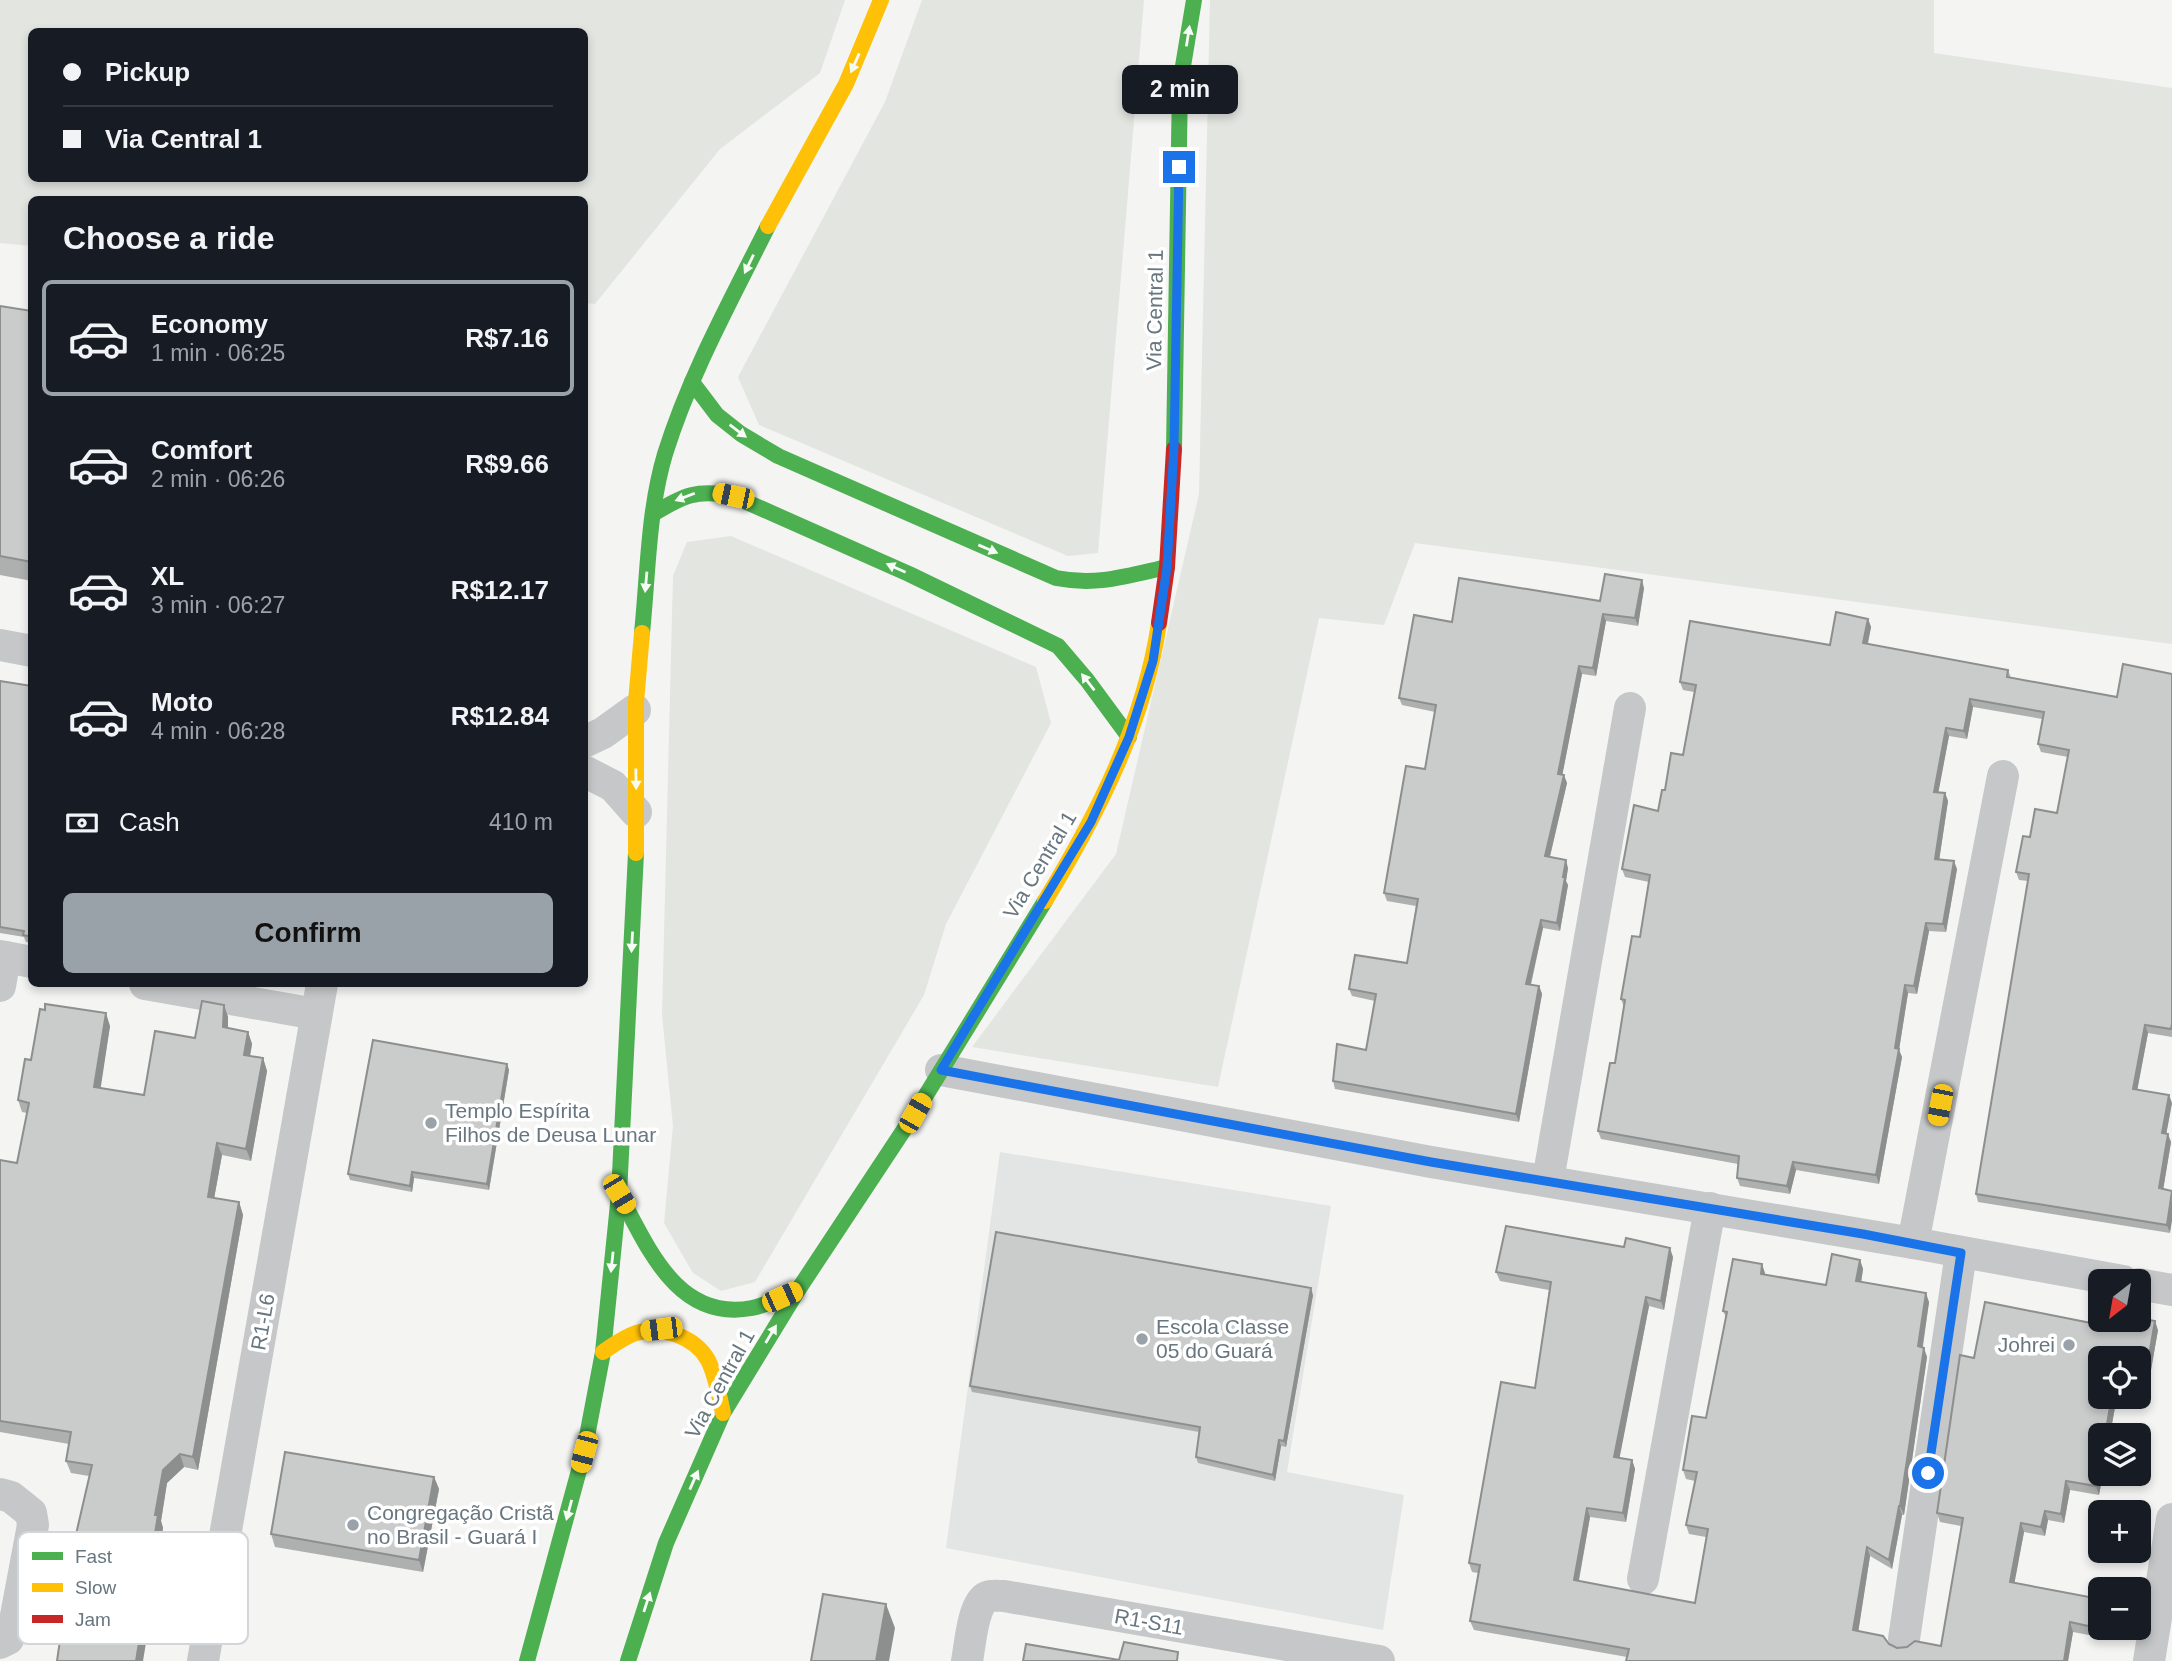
<!DOCTYPE html>
<meta charset="utf-8">
<style>
:root{--surface:#171b24;--page:#20242c;--text:#f1f3f6;--muted:#9ea1a6;--line:#363941;--accent:#99a2a8}
body{margin:0;font-family:Helvetica,sans-serif;background:var(--page);color:var(--text);height:100vh;display:flex;flex-direction:column;font-size:26px;white-space:nowrap}
*{box-sizing:border-box;margin:0}
p{font-size:23px;color:var(--muted)}
.icon{flex:none;width:38px;height:38px;fill:none;stroke:currentColor;stroke-width:2;stroke-linecap:round;stroke-linejoin:round}
.map{position:relative;flex:1;overflow:hidden}
.sheet{position:absolute;left:28px;top:196px;width:560px;height:791px;display:flex;flex-direction:column;background:var(--surface);border-radius:10px;box-shadow:0 4px 10px #0003}
.sheet>*{flex:none}
.banner{position:absolute;left:28px;top:28px;width:560px;height:154px;border-radius:10px;box-shadow:0 4px 10px #0003;display:grid;align-content:center;height:154px;padding:0 35px;background:var(--surface)}
.needle{width:46px;rotate:211deg}
.fabs{position:absolute;left:2088px;top:1269px;display:grid;gap:14px}
.fabs a{display:grid;place-items:center;width:63px;height:63px;border-radius:10px;background:var(--surface);box-shadow:0 4px 10px #0003;font-size:35px}
.end{position:absolute;width:32px;height:32px;margin:-16px;border:9px solid #1a73e8;background:#fff;box-shadow:0 0 0 4px #fff}
.from{border-radius:50%}
.bubble{position:absolute;height:49px;border-radius:10px;background:var(--surface);box-shadow:0 4px 10px #0003;font-size:23px;font-weight:600;line-height:49px;text-align:center}
.car{position:absolute;width:21px;height:42px;margin:-21px -10px;border-radius:9px;box-shadow:0 0 5px 2px #0007;background:linear-gradient(#f5c518 24%,#345 0 40%,#f5c518 0 76%,#345 0 86%,#f5c518 0)}
.banner b{display:flex;align-items:center;gap:24px;height:66px;font-size:26px}
.banner b+b{border-top:2px solid var(--line)}
.banner i{width:18px;height:18px;background:var(--text)}
ul{padding:0;list-style:none}
li{display:flex;align-items:center;gap:21px;height:116px;margin:0 14px 10px;padding:0 21px;border:4px solid transparent;border-radius:10px}
li div{flex:1}
li b{display:block;font-size:26px}
li em{font-style:normal;font-weight:600}
li.on{border-color:var(--accent)}
li>.icon{width:63px;height:63px;stroke-width:1.5}
h2{padding:0 35px;font-size:32px;line-height:84px}
.pay{display:flex;align-items:center;gap:18px;height:77px;padding:0 35px;font-size:26px}
.pay p{margin-inline-start:auto}
.action{display:flex;gap:14px;margin-top:auto;padding:14px 35px}
.action a{flex:1;height:80px;border-radius:10px;background:var(--accent);color:#111;font-size:28px;font-weight:600;line-height:80px;text-align:center}
.map>svg:first-child{display:block}
.built{fill:#e3e4e4}
.green{fill:#e3e5e1;fill-rule:evenodd}
.lines{fill:none;stroke-linecap:round;stroke-linejoin:round}
.street{stroke:#c5c7c8;stroke-width:32}
.fast{stroke:#4caf50;stroke-width:16}
.slow{stroke:#ffc107;stroke-width:16}
.jam{stroke:#c62828;stroke-width:16}
.wall{fill:#aeafaf}
.shaded-wall{fill:#8d8e8e}
.building{fill:#cacbcb;stroke:#8d8e8e;stroke-width:2}
.oneway{fill:#f6fbf6}
.route{stroke:#1a73e8;stroke-width:9}
.poi-dot{fill:#99a2a8;stroke:#fff;stroke-width:2.5}
.labels{text-anchor:middle;stroke-width:7;stroke-linejoin:round;paint-order:stroke}
.street-label{font-size:21px;fill:#68767f;stroke:#fff}
.poi-label{font-size:21px;fill:#68767f;stroke:#fff;text-anchor:start}
.key{fill:#fff;stroke:#d2d6d9;stroke-width:2}
.key-label{font-size:19px;fill:#68767f}
</style>
<div class="map">
<svg width="2172" height="1661" viewBox="0 0 2172 1661">
<rect width="100%" height="100%" fill="#f4f4f3"/>
<polygon class="built" points="1000,1152 1331,1206 1287,1472 1404,1495 1383,1630 946,1548"/>
<g class="green">
<path d="M0 0H845L820 73 720 149 595 304 585 303 584 200H32L31 246 0 243ZM32 32H584V178H32Z"/>
<polygon points="922,0 1144,0 1098,553 1068,556 759,425 738,377 885,102"/>
<polygon points="1210,0 1934,0 1934,53 2172,88 2172,644 1415,543 1384,625 1319,618 1218,1087 972,1047 1116,854 1199,494"/>
<polygon points="731,536 1036,667 1051,723 946,924 924,995 755,1282 721,1291 693,1273 664,1223 673,1126 662,1015 673,576 687,542"/>
</g>
<g class="lines">
<g class="street">
<polyline points="0,645 32,651"/>
<polyline points="584,742 603,733 635,710"/>
<polyline points="584,771 613,786 636,812"/>
<polyline points="0,956 32,962"/>
<polyline points="145,984 316,1014"/>
<polyline points="0,986 5,957"/>
<polyline points="941,1070 1431,1162 1913,1243 2123,1281"/>
<polyline points="1548,1180 1630,708"/>
<polyline points="1913,1243 2003,776"/>
<polyline points="2138,1284 2172,1290"/>
<polyline points="0,1494 11,1497 31,1513 33,1525 14,1626 8,1639 0,1643"/>
<polyline points="1643,1579 1710,1208"/>
<polyline points="1904,1639 1961,1253"/>
<polyline points="203,1661 322,984"/>
<path d="M967 1661C970 1646 973 1603 987 1597 992 1595 999 1596 1004 1596L1379 1661"/>
<polyline points="2149,1661 2172,1519"/>
</g>
<g class="fast">
<path d="M692 382 717 415 741 434 778 456 1056 578C1097 586 1127 576 1167 567"/>
<polyline points="1174,449 1180,84 1194,0"/>
<path d="M653 514C684 495 697 489 733 496L909 574 1058 646 1087 680 1129 737"/>
<path d="M642 633C648 574 648 511 665 454 690 374 731 300 768 226"/>
<path d="M619 1194C648 1247 677 1322 752 1308 768 1305 783 1296 798 1290"/>
<polyline points="527,1661 584,1452 603,1352 619,1194 636,853"/>
<polyline points="628,1661 666,1543 723,1413 798,1290 915,1113 1045,901"/>
</g>
<g class="slow">
<polyline points="768,226 846,84 881,0"/>
<polyline points="636,853 636,702 642,633"/>
<path d="M1045 901C1097 815 1144 724 1159 623"/>
<path d="M603 1352C613 1345 624 1337 636 1333 662 1325 695 1337 708 1360 716 1376 719 1395 723 1413"/>
</g>
<polyline class="jam" points="1159,623 1167,567 1174,449"/>
</g>
<g class="wall">
<polygon points="0,306 32,311 32,581 0,575"/>
<polygon points="1644,588 1638,626 1606,621 1596,676 1582,674 1562,775 1567,783 1550,857 1568,868 1566,881 1568,885 1560,931 1543,928 1531,985 1539,986 1542,994 1519,1122 1335,1089 1333,1081 1366,1050 1375,1001 1352,996 1349,989 1407,963 1416,906 1387,901 1384,893 1425,769 1435,712 1402,705 1399,698 1452,622 1600,601"/>
<polygon points="1868,619 1871,627 1868,644 2008,670 2011,678 2117,697 2172,674 2172,1037 2148,1033 2137,1090 2172,1103 2166,1134 2171,1142 2163,1189 2170,1233 1978,1202 1976,1194 2028,881 2019,880 2016,872 2030,837 2057,813 2068,757 2041,752 2038,744 2042,719 1973,707 1967,739 1949,736 1938,792 1945,793 1948,801 1939,860 1957,869 1946,932 1929,931 1917,994 1908,993 1899,1050 1902,1057 1879,1184 1796,1170 1790,1194 1740,1186 1737,1178 1738,1164 1601,1139 1598,1131 1615,1063 1624,1007 1621,999 1640,937 1649,882 1625,877 1622,869 1658,811 1665,790 1683,755 1694,692 1683,690 1680,682 1830,645"/>
<polygon points="0,681 32,686 32,943 26,942 24,937 0,933"/>
<polygon points="224,1005 228,1017 228,1028 248,1032 252,1044 250,1056 263,1058 267,1071 251,1161 222,1155 214,1198 239,1202 243,1215 198,1470 184,1467 167,1483 161,1521 163,1528 156,1565 158,1570 89,1476 71,1473 66,1461 69,1444 0,1432 0,1160 17,1163 27,1113 22,1112 18,1100 31,1060 110,1026 100,1088 144,1095"/>
<polygon points="507,1064 509,1070 489,1190 414,1178 412,1192 350,1180 348,1174"/>
<polygon points="1673,1257 1664,1310 1649,1306 1619,1458 1632,1460 1635,1469 1626,1522 1590,1517 1579,1581 1695,1603 1706,1537 1689,1534 1686,1525 1695,1481 1686,1479 1683,1470 1706,1418 1726,1317 1723,1311 1765,1273 1765,1275 1826,1285 1860,1260 1863,1269 1861,1282 1929,1302 1923,1347 1927,1357 1904,1515 1902,1515 1892,1569 1870,1556 1858,1631 1897,1648 1941,1646 1961,1526 1940,1522 1937,1513 1974,1358 2096,1324 2158,1330 2148,1387 2138,1385 2138,1358 2100,1358 2100,1396 2117,1396 2110,1435 2100,1435 2100,1474 2103,1474 2099,1495 2070,1490 2064,1523 2048,1520 2045,1536 2024,1532 2014,1583 2100,1628 2117,1628 2115,1640 2073,1632 2068,1661 1627,1657 1474,1630 1470,1621 1478,1573 1472,1572 1469,1563 1535,1388 1549,1290 1500,1281 1496,1272"/>
<polygon points="1313,1295 1286,1447 1281,1446 1275,1481 1198,1463 1196,1457 1199,1432 972,1392 970,1386"/>
<polygon points="434,1477 439,1489 423,1572 275,1547 271,1534"/>
</g>
<g class="shaded-wall">
<polygon points="1642,580 1644,588 1638,626 1635,618"/>
<polygon points="1603,614 1606,621 1596,676 1593,668"/>
<polygon points="1868,619 1871,627 1866,651 1863,643"/>
<polygon points="1579,666 1582,674 1561,782 1558,774"/>
<polygon points="1970,699 1973,707 1967,739 1964,731"/>
<polygon points="1946,728 1949,736 1937,800 1934,792"/>
<polygon points="1564,775 1567,783 1548,864 1545,856"/>
<polygon points="1945,793 1948,801 1938,868 1935,859"/>
<polygon points="1566,860 1568,868 1566,881 1568,885 1560,931 1557,923"/>
<polygon points="1954,861 1957,869 1946,932 1943,924"/>
<polygon points="1541,920 1543,928 1529,991 1526,984"/>
<polygon points="1926,923 1929,931 1917,994 1914,986"/>
<polygon points="1905,985 1908,993 1899,1050 1902,1057 1879,1184 1876,1175"/>
<polygon points="1539,986 1542,994 1519,1122 1516,1114"/>
<polygon points="224,1005 228,1017 228,1040 223,1027"/>
<polygon points="106,1013 110,1026 99,1099 94,1087"/>
<polygon points="2145,1025 2148,1033 2136,1097 2133,1089"/>
<polygon points="248,1032 252,1044 248,1068 244,1055"/>
<polygon points="263,1058 267,1071 251,1161 246,1149"/>
<polygon points="507,1064 509,1070 489,1190 487,1184"/>
<polygon points="2169,1095 2172,1103 2165,1141 2162,1133"/>
<polygon points="2168,1134 2171,1142 2162,1197 2159,1188"/>
<polygon points="217,1143 222,1155 212,1210 208,1197"/>
<polygon points="1793,1162 1796,1170 1790,1194 1787,1186"/>
<polygon points="412,1172 414,1178 412,1192 410,1186"/>
<polygon points="2172,1196 2172,1221 2170,1233 2167,1225"/>
<polygon points="239,1202 243,1215 198,1470 193,1457"/>
<polygon points="1670,1248 1673,1257 1664,1310 1661,1301"/>
<polygon points="1860,1260 1863,1269 1860,1290 1856,1281"/>
<polygon points="1762,1264 1765,1273 1764,1283 1761,1274"/>
<polygon points="1311,1288 1313,1295 1286,1447 1284,1441"/>
<polygon points="1926,1293 1929,1302 1921,1356 1918,1346"/>
<polygon points="1646,1297 1649,1306 1618,1466 1614,1457"/>
<polygon points="2155,1321 2158,1330 2148,1387 2145,1378"/>
<polygon points="1924,1348 1927,1357 1904,1515 1900,1506"/>
<polygon points="2112,1396 2117,1396 2110,1435 2105,1435"/>
<polygon points="1279,1440 1281,1446 1275,1481 1273,1475"/>
<polygon points="180,1454 184,1467 167,1483 161,1521 163,1528 156,1565 158,1570 143,1661 136,1661 151,1557 155,1515 163,1470"/>
<polygon points="1632,1460 1635,1469 1626,1522 1623,1513"/>
<polygon points="2100,1462 2100,1474 2103,1474 2099,1495 2096,1486"/>
<polygon points="434,1477 439,1489 423,1572 419,1560"/>
<polygon points="2066,1481 2070,1490 2064,1523 2061,1514"/>
<polygon points="1899,1506 1902,1515 1892,1569 1889,1560"/>
<polygon points="1587,1508 1590,1517 1577,1589 1574,1580"/>
<polygon points="2045,1511 2048,1520 2045,1536 2041,1527"/>
<polygon points="2021,1523 2024,1532 2013,1591 2010,1582"/>
<polygon points="1867,1547 1870,1556 1857,1640 1853,1630"/>
<polygon points="886,1604 895,1628 889,1661 876,1661"/>
<polygon points="2070,1622 2073,1632 2068,1661 2064,1661"/>
<polygon points="2112,1628 2117,1628 2115,1640 2111,1631"/>
</g>
<g class="building">
<polygon points="0,306 32,311 32,562 0,556"/>
<polygon points="1605,574 1642,580 1635,618 1603,614 1593,668 1579,666 1558,774 1564,775 1545,856 1566,860 1563,877 1565,877 1557,923 1541,920 1526,984 1539,986 1516,1114 1333,1081 1337,1044 1366,1050 1376,994 1349,989 1355,955 1407,963 1418,899 1384,893 1406,766 1425,769 1436,705 1399,698 1414,615 1452,622 1459,578 1600,601"/>
<polygon points="1836,612 1868,619 1863,643 2008,670 2007,677 2117,697 2123,664 2172,674 2172,1024 2171,1029 2145,1025 2133,1089 2169,1095 2162,1133 2168,1134 2159,1188 2172,1191 2167,1225 1976,1194 2029,874 2016,872 2023,836 2030,837 2035,809 2057,813 2069,750 2038,744 2044,712 1970,699 1964,731 1946,728 1934,792 1945,793 1935,859 1954,861 1943,924 1926,923 1914,986 1905,985 1895,1048 1899,1049 1876,1175 1793,1162 1787,1186 1737,1178 1739,1156 1598,1131 1610,1063 1615,1063 1625,1000 1621,999 1632,936 1640,937 1650,875 1622,869 1634,805 1658,811 1662,790 1665,790 1671,753 1683,755 1696,685 1680,682 1690,621 1830,645"/>
<polygon points="0,681 32,686 32,937 23,935 24,931 0,927"/>
<polygon points="202,1001 224,1005 223,1027 248,1032 244,1055 263,1058 246,1149 217,1143 208,1197 239,1202 193,1457 180,1454 163,1470 155,1515 158,1515 151,1557 153,1557 136,1661 57,1661 74,1543 92,1465 66,1461 71,1432 0,1421 0,1160 17,1163 29,1103 18,1100 25,1059 31,1060 40,1009 45,1010 45,1004 106,1013 94,1087 144,1095 155,1031 195,1038"/>
<polygon points="373,1040 507,1064 487,1184 412,1172 410,1186 348,1174"/>
<polygon points="1506,1226 1624,1247 1626,1238 1670,1248 1661,1301 1646,1297 1614,1457 1632,1460 1623,1513 1587,1508 1574,1580 1695,1603 1708,1529 1686,1525 1697,1472 1683,1470 1692,1416 1706,1418 1727,1312 1723,1311 1733,1259 1762,1264 1761,1274 1826,1285 1832,1254 1860,1260 1856,1281 1926,1293 1918,1346 1924,1348 1900,1506 1899,1506 1889,1560 1867,1547 1853,1630 1883,1636 1889,1644 1897,1648 1907,1647 1915,1641 1941,1646 1963,1518 1937,1513 1960,1355 1974,1358 1985,1302 2096,1324 2097,1311 2100,1311 2100,1320 2138,1320 2138,1318 2155,1321 2145,1378 2138,1377 2138,1358 2100,1358 2100,1396 2112,1396 2105,1435 2100,1435 2100,1462 2096,1486 2066,1481 2061,1514 2045,1511 2041,1527 2021,1523 2010,1582 2100,1599 2100,1628 2112,1628 2111,1631 2070,1622 2064,1661 1626,1661 1629,1649 1470,1621 1480,1565 1469,1563 1501,1382 1535,1388 1551,1282 1496,1272"/>
<polygon points="996,1232 1311,1288 1284,1441 1279,1440 1273,1475 1196,1457 1200,1427 970,1386"/>
<polygon points="285,1452 434,1477 419,1560 271,1534"/>
<polygon points="823,1594 886,1604 876,1661 811,1661"/>
<polygon points="1124,1642 1178,1652 1177,1661 1023,1661 1026,1644 1119,1660"/>
</g>
<defs><path id="oneway-solid" d="M-6-.8H1V-3.2L6.5 0L1 3.2V.8H-6Z" transform="scale(1.75)"/></defs>
<g class="oneway">
<use href="#oneway-solid" transform="translate(1188 36) rotate(-81)"/>
<use href="#oneway-solid" transform="translate(855 63) rotate(114)"/>
<use href="#oneway-solid" transform="translate(749 264) rotate(116)"/>
<use href="#oneway-solid" transform="translate(738 431) rotate(37)"/>
<use href="#oneway-solid" transform="translate(685 497) rotate(159)"/>
<use href="#oneway-solid" transform="translate(988 549) rotate(23)"/>
<use href="#oneway-solid" transform="translate(896 568) rotate(-156)"/>
<use href="#oneway-solid" transform="translate(646 582) rotate(95)"/>
<use href="#oneway-solid" transform="translate(1088 682) rotate(-128)"/>
<use href="#oneway-solid" transform="translate(636 779) rotate(89)"/>
<use href="#oneway-solid" transform="translate(632 942) rotate(93)"/>
<use href="#oneway-solid" transform="translate(612 1262) rotate(96)"/>
<use href="#oneway-solid" transform="translate(771 1334) rotate(-59)"/>
<use href="#oneway-solid" transform="translate(694 1480) rotate(-66)"/>
<use href="#oneway-solid" transform="translate(569 1510) rotate(105)"/>
<use href="#oneway-solid" transform="translate(647 1602) rotate(-72)"/>
</g>
<g class="lines">
<polyline class="route" points="1179,167 1174,447 1167,567 1153,661 1129,737 1091,822 941,1070 1431,1162 1863,1234 1961,1253 1928,1473"/>
</g>
<g class="poi-dot">
<circle cx="431" cy="1123" r="7"/>
<circle cx="1142" cy="1339" r="7"/>
<circle cx="2069" cy="1345" r="7"/>
<circle cx="353" cy="1525" r="7"/>
</g>
<g class="labels">
<g class="street-label">
<text transform="translate(1155 310) rotate(-89)" y="7">Via Central 1</text>
<text transform="translate(1040 865) rotate(-59)" y="7">Via Central 1</text>
<text transform="translate(263 1322) rotate(-80)" y="7">R1-L6</text>
<text transform="translate(720 1384) rotate(-61)" y="7">Via Central 1</text>
<text transform="translate(1149 1622) rotate(10)" y="7">R1-S11</text>
</g>
<g class="poi-label">
<text x="445" y="1118">Templo Espírita<tspan x="445" dy="24">Filhos de Deusa Lunar</tspan></text>
<text x="1156" y="1334">Escola Classe<tspan x="1156" dy="24">05 do Guará</tspan></text>
<text x="2055" y="1352" text-anchor="end">Johrei</text>
<text x="367" y="1520">Congregação Cristã<tspan x="367" dy="24">no Brasil - Guará I</tspan></text>
</g>
</g>
<rect x="18" y="1532" width="230" height="112" rx="10" class="key"/>
<rect x="32" y="1552" width="31" height="8" fill="#4caf50"/>
<rect x="32" y="1583" width="31" height="9" fill="#ffc107"/>
<rect x="32" y="1615" width="31" height="8" fill="#c62828"/>
<g class="key-label">
<text x="75" y="1563">Fast</text>
<text x="75" y="1594">Slow</text>
<text x="75" y="1626">Jam</text>
</g>
</svg>
<div class="fabs">
<a><svg class="needle" viewBox="-14 -14 28 28"><path d="M0-13l5 13h-10z" fill="#e53935"/><path d="M0 13l5-13h-10z" fill="#9ea1a6"/></svg></a>
<a><svg class="icon" aria-label="locate" viewBox="0 0 24 24"><circle cx="12" cy="12" r="6"/><path d="M12 2v4M12 18v4M2 12h4M18 12h4"/></svg></a>
<a><svg class="icon" aria-label="layers" viewBox="0 0 24 24"><path d="M12 4l9 5-9 5-9-5zM3 14l9 5 9-5"/></svg></a>
<a>+</a>
<a>−</a>
</div>
<i class="end from" style="left:1928px;top:1473px"></i>
<i class="end" style="left:1179px;top:167px"></i>
<div class="bubble" style="left:1122px;top:65px;width:116px">2 min</div>
<i class="car" style="left:733px;top:496px;rotate:282deg"></i>
<i class="car" style="left:1940px;top:1105px;rotate:191deg"></i>
<i class="car" style="left:915px;top:1113px;rotate:30deg"></i>
<i class="car" style="left:619px;top:1194px;rotate:149deg"></i>
<i class="car" style="left:782px;top:1297px;rotate:66deg"></i>
<i class="car" style="left:661px;top:1329px;rotate:263deg"></i>
<i class="car" style="left:584px;top:1452px;rotate:195deg"></i>
<div class="banner">
<b><i class="from"></i>Pickup</b>
<b><i></i>Via Central 1</b>
</div>
<section class="sheet">
<h2>Choose a ride</h2>
<ul>
<li class="on"><svg class="icon" aria-label="car" viewBox="0 0 24 24"><path d="M5 17H2v-5l4-1 3-4h7l3 4 3 1v5h-3M9 17h6M6 11h13"/><circle cx="7" cy="17" r="2"/><circle cx="17" cy="17" r="2"/></svg><div><b>Economy</b><p>1 min · 06:25</p></div><em>R$7.16</em></li>
<li><svg class="icon" aria-label="car" viewBox="0 0 24 24"><path d="M5 17H2v-5l4-1 3-4h7l3 4 3 1v5h-3M9 17h6M6 11h13"/><circle cx="7" cy="17" r="2"/><circle cx="17" cy="17" r="2"/></svg><div><b>Comfort</b><p>2 min · 06:26</p></div><em>R$9.66</em></li>
<li><svg class="icon" aria-label="car" viewBox="0 0 24 24"><path d="M5 17H2v-5l4-1 3-4h7l3 4 3 1v5h-3M9 17h6M6 11h13"/><circle cx="7" cy="17" r="2"/><circle cx="17" cy="17" r="2"/></svg><div><b>XL</b><p>3 min · 06:27</p></div><em>R$12.17</em></li>
<li><svg class="icon" aria-label="car" viewBox="0 0 24 24"><path d="M5 17H2v-5l4-1 3-4h7l3 4 3 1v5h-3M9 17h6M6 11h13"/><circle cx="7" cy="17" r="2"/><circle cx="17" cy="17" r="2"/></svg><div><b>Moto</b><p>4 min · 06:28</p></div><em>R$12.84</em></li>
</ul>
<div class="pay"><svg class="icon" aria-label="cash" viewBox="0 0 24 24"><path d="M3 7h18v10H3z"/><circle cx="12" cy="12" r="2"/></svg>Cash<p>410 m</p></div>
<div class="action"><a>Confirm</a></div>
</section>
</div>
